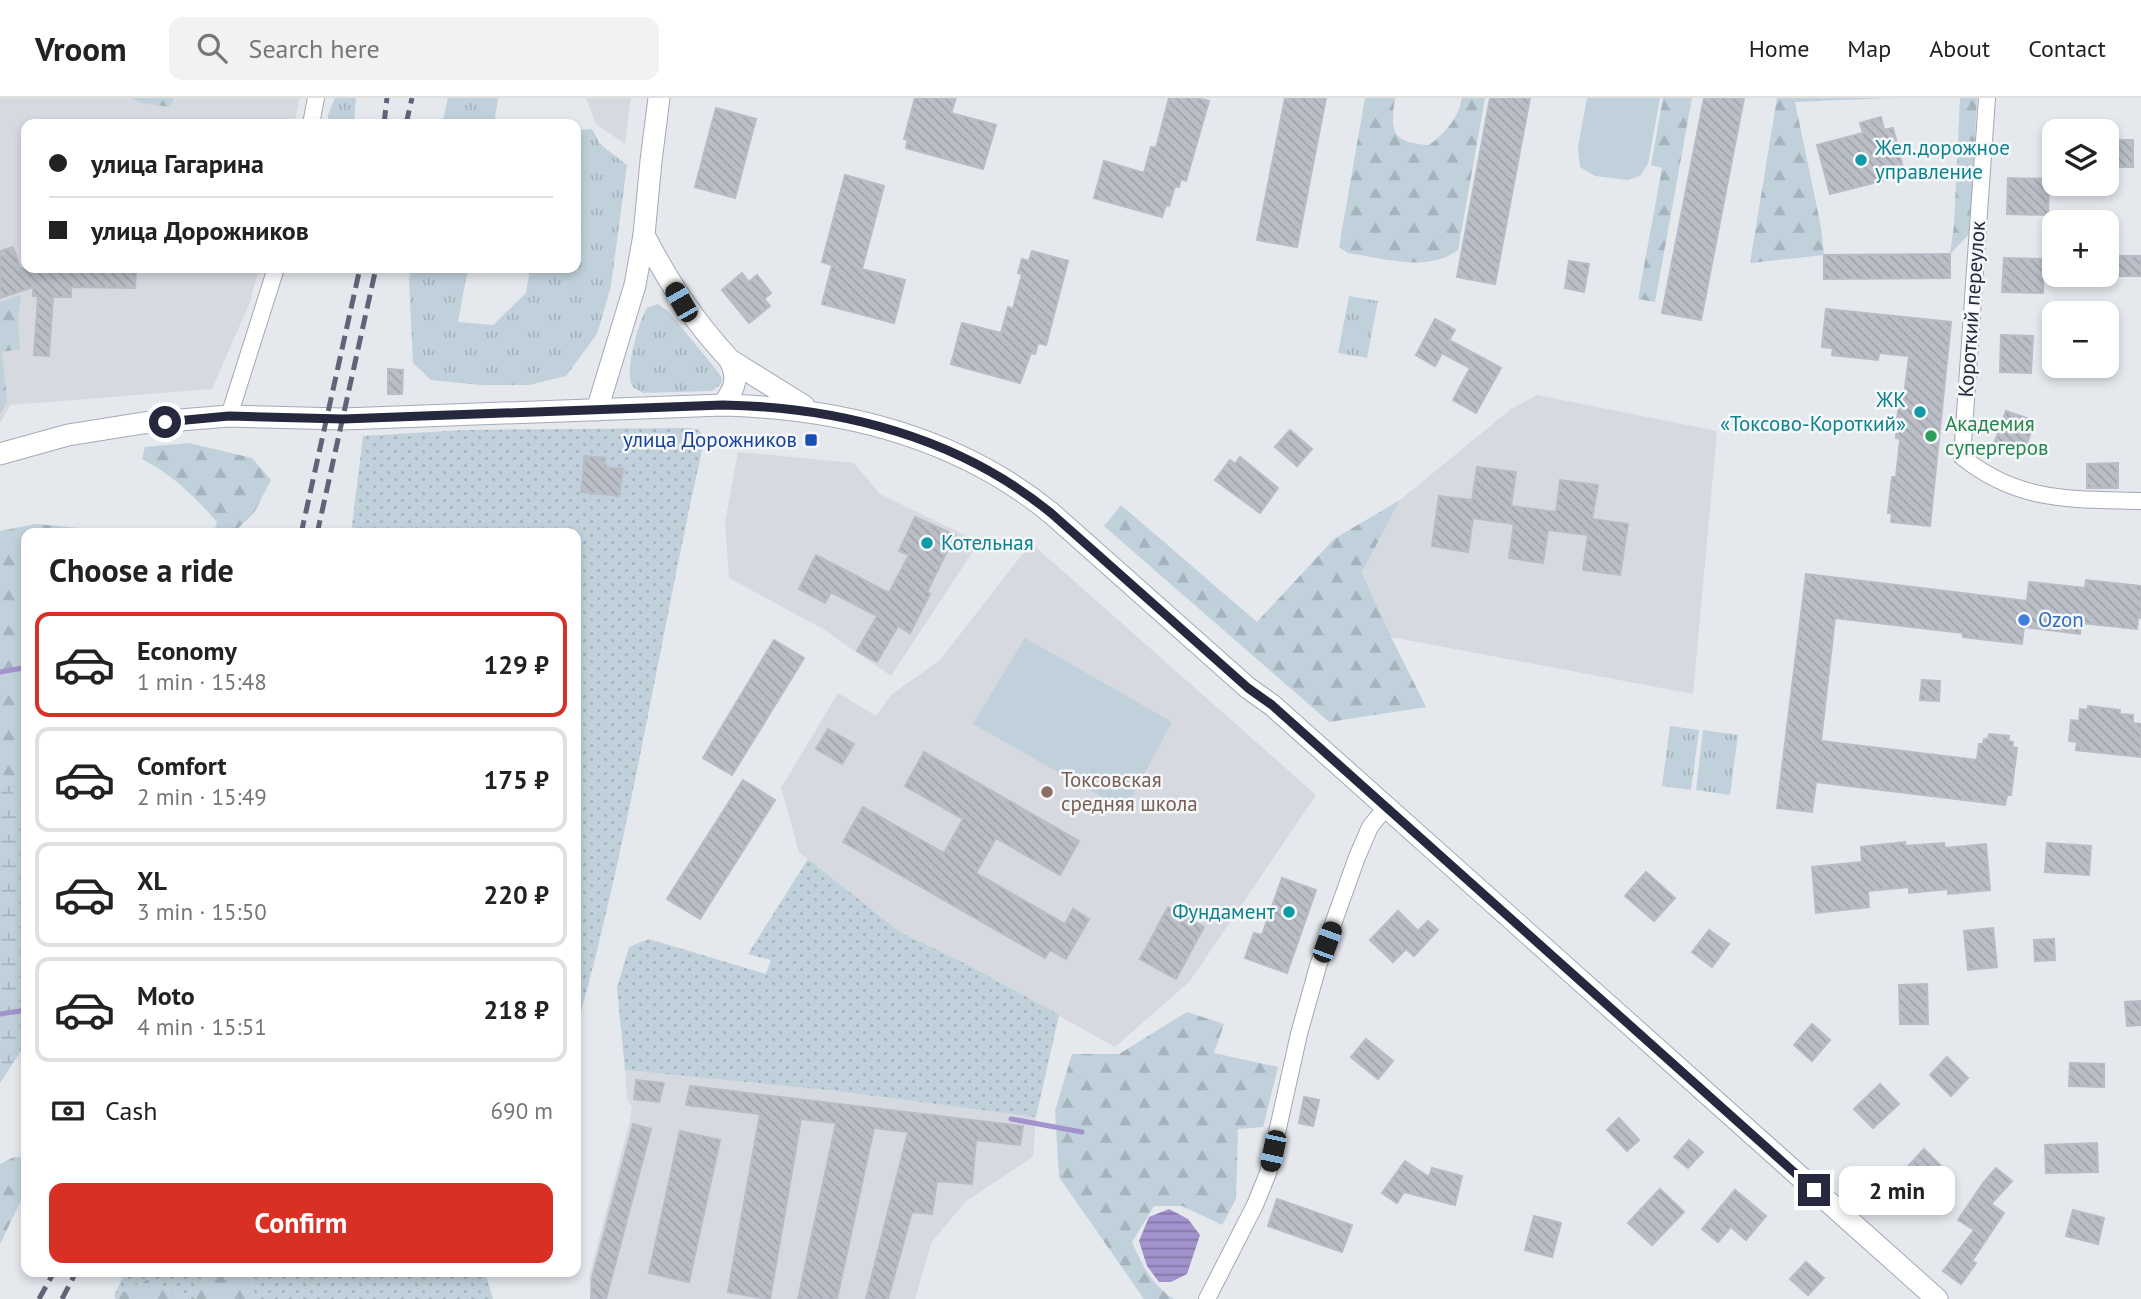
<!DOCTYPE html>
<meta charset="utf-8">
<style>
:root{--surface:#fff;--page:#f2f2f2;--text:#222;--muted:#767676;--line:#e0e0e0;--accent:#d93025}
body{margin:0;font-family:"PT Sans",sans-serif;background:var(--page);color:var(--text);height:100vh;display:flex;flex-direction:column;font-size:26px;white-space:nowrap}
*{box-sizing:border-box;margin:0}
p{font-size:23px;color:var(--muted)}
.icon{flex:none;width:38px;height:38px;fill:none;stroke:currentColor;stroke-width:2;stroke-linecap:round;stroke-linejoin:round}
.map{position:relative;flex:1;overflow:hidden}
.details{position:absolute;left:21px;top:430px;width:560px;height:749px;display:flex;flex-direction:column;background:var(--surface);border-radius:14px;box-shadow:0 4px 10px #0003}
.details>*{flex:none}
.hud{position:absolute;left:21px;top:21px;width:560px;height:154px;border-radius:14px;box-shadow:0 4px 10px #0003;display:grid;align-content:center;height:154px;padding:0 28px;background:var(--surface)}
.tools{position:absolute;left:2042px;top:21px;display:grid;gap:14px}
.tools a{display:grid;place-items:center;width:77px;height:77px;border-radius:14px;background:var(--surface);box-shadow:0 4px 10px #0003;font-size:35px}
.end{position:absolute;width:32px;height:32px;margin:-16px;border:9px solid #26293d;background:#fff;box-shadow:0 0 0 4px #fff}
.from{border-radius:50%}
.bubble{position:absolute;height:49px;border-radius:14px;background:var(--surface);box-shadow:0 4px 10px #0003;font-size:23px;font-weight:800;line-height:49px;text-align:center}
.car{position:absolute;width:21px;height:42px;margin:-21px -10px;border-radius:9px;box-shadow:0 0 5px 2px #0007;background:linear-gradient(#222 24%,#8ab4d8 0 40%,#222 0 76%,#8ab4d8 0 86%,#222 0)}
.hud b{display:flex;align-items:center;gap:24px;height:66px;font-size:26px}
.hud b+b{border-top:2px solid var(--line)}
.hud i{width:18px;height:18px;background:var(--text)}
ul{padding:0;list-style:none}
li{display:flex;align-items:center;gap:21px;height:105px;margin:0 14px 10px;padding:0 14px;border:4px solid var(--line);border-radius:14px}
li div{flex:1}
li b{display:block;font-size:26px}
li em{font-style:normal;font-weight:800}
li.selected{border-color:var(--accent)}
li>.icon{width:63px;height:63px;stroke-width:1.5}
h2{padding:0 28px;font-size:32px;line-height:84px}
.pay{display:flex;align-items:center;gap:18px;height:77px;padding:0 28px;font-size:26px}
.pay p{margin-inline-start:auto}
.button{display:flex;gap:14px;margin-top:auto;padding:14px 28px}
.button a{flex:1;height:80px;border-radius:14px;background:var(--accent);color:#fff;font-size:28px;font-weight:800;line-height:80px;text-align:center}
header{display:flex;align-items:center;gap:42px;box-sizing:border-box;height:98px;padding:0 35px;background:var(--surface);border-bottom:2px solid var(--line)}
header strong{font-size:33px}
nav{display:flex;gap:38px;margin-inline-start:auto;font-size:24px}
.search{width:490px;height:63px;background:var(--page);display:flex;align-items:center;gap:18px;box-sizing:border-box;padding:0 24px;border-radius:14px;color:var(--muted);font-size:26px}
.map>svg:first-child{display:block}
.built{fill:#d6d9e0}
.grass{fill:url(#grass-tufts)}
.forest{fill:url(#forest-firs)}
.wetland{fill:url(#wetland-marsh)}
.garden{fill:url(#garden-dots)}
.pitch{fill:#c0d1db}
.water{fill:url(#water-rules)}
.lines{fill:none;stroke-linecap:round;stroke-linejoin:round}
.stream{stroke:#a293cc;stroke-width:5}
.building{fill:url(#building-back-hatch);stroke:#b8bcc6;stroke-width:2}
.street-casing{stroke:#a4a7b1;stroke-width:18}
.secondary-casing{stroke:#a4a9b7;stroke-width:23}
.street{stroke:#fff;stroke-width:16}
.secondary{stroke:#fff;stroke-width:21}
.rail{stroke:#606478;stroke-width:5;stroke-dasharray:14 7;stroke-linecap:butt}
.route{stroke:#26293d;stroke-width:9}
.culture-dot{fill:#0f9aa8;stroke:#f5f7f9;stroke-width:2.5}
.leisure-dot{fill:#2e9e5b;stroke:#f5f7f9;stroke-width:2.5}
.transit-dot{fill:#1a4fb4;stroke:#f5f7f9;stroke-width:2.5}
.shop-dot{fill:#3f7fe0;stroke:#f5f7f9;stroke-width:2.5}
.education-dot{fill:#8d6e63;stroke:#f5f7f9;stroke-width:2.5}
.labels{text-anchor:middle;stroke-width:5;stroke-linejoin:round;paint-order:stroke}
.culture-label{font-size:21px;fill:#0d838f;stroke:#f5f7f9;text-anchor:start}
.street-label{font-size:21px;fill:#26293d;stroke:#f5f7f9}
.leisure-label{font-size:21px;fill:#27864d;stroke:#f5f7f9;text-anchor:start}
.transit-label{font-size:21px;fill:#164399;stroke:#f5f7f9;text-anchor:end}
.shop-label{font-size:21px;fill:#366cbe;stroke:#f5f7f9;text-anchor:start}
.education-label{font-size:21px;fill:#785e54;stroke:#f5f7f9;text-anchor:start}
</style>
<header>
<strong>Vroom</strong>
<div class="search"><svg class="icon" aria-label="search" viewBox="0 0 24 24"><circle cx="10" cy="10" r="6"/><path d="M15 15l6 6"/></svg>Search here</div>
<nav><a>Home</a><a>Map</a><a>About</a><a>Contact</a></nav>
</header>
<div class="map">
<svg width="2141" height="1201" viewBox="0 0 2141 1201">
<defs>
<pattern id="grass-tufts" width="24" height="20" patternUnits="userSpaceOnUse" patternTransform="scale(1.75)"><rect width="24" height="20" fill="#c0d1db"/><path d="M3 7l-1-3M5 7V3M7 7l1-3M15 17l-1-3M17 17v-4M19 17l1-3" fill="none" stroke="#a5b3bd"/></pattern>
<pattern id="forest-firs" width="22" height="20" patternUnits="userSpaceOnUse" patternTransform="scale(1.75)"><rect width="22" height="20" fill="#c0d1db"/><path d="M5 1l3.5 6h-7zM16 11l3.5 6h-7z" fill="#a5b3bd"/></pattern>
<pattern id="wetland-marsh" width="20" height="14" patternUnits="userSpaceOnUse" patternTransform="scale(1.75)"><rect width="20" height="14" fill="#c0d1db"/><path d="M1 5h8M5 5V1M11 12h8M15 12V8" fill="none" stroke="#a5b3bd"/></pattern>
<pattern id="garden-dots" width="8" height="8" patternUnits="userSpaceOnUse" patternTransform="scale(1.75)"><rect width="8" height="8" fill="#c0d1db"/><path d="M2 2h.1M6 6h.1" fill="none" stroke="#a5b3bd" stroke-width="1.8" stroke-linecap="round"/></pattern>
<pattern id="water-rules" width="6" height="5" patternUnits="userSpaceOnUse" patternTransform="scale(1.75)"><rect width="6" height="5" fill="#a293cc"/><path d="M0 2.5h6" fill="none" stroke="#8478a7"/></pattern>
<pattern id="building-back-hatch" width="6" height="6" patternUnits="userSpaceOnUse" patternTransform="scale(1.75)"><rect width="6" height="6" fill="#babec7"/><path d="M-1 5l2 2M0 0l6 6M5-1l2 2" fill="none" stroke="#a0a3ac"/></pattern>
</defs>
<rect width="100%" height="100%" fill="#e5e8ed"/>
<g class="built">
<polygon points="0,0 300,0 294,26 26,26 26,170 259,170 250,204 212,291 10,307 0,325"/>
<polygon points="586,0 631,0 625,46 596,26"/>
<polygon points="1537,297 1717,333 1693,596 1391,539 1362,473 1400,402 1511,311"/>
<polygon points="738,354 854,365 880,396 979,444 891,578 823,531 729,480 725,424"/>
<polygon points="1031,445 1316,697 1190,883 1115,949 968,867 900,834 799,754 781,690 838,595 876,618 891,597 940,562"/>
<polygon points="625,972 836,993 1036,1019 1033,1059 966,1103 931,1145 915,1201 591,1201 589,1179 630,1022 632,1009 627,1001"/>
</g>
<g class="grass">
<polygon points="335,0 356,0 354,26 328,26 328,17"/>
<polygon points="448,0 498,0 494,26 442,26"/>
<polygon points="592,31 600,46 627,67 611,188 597,236 566,278 529,287 481,287 431,282 413,265 409,182 411,170 468,170 458,224 493,227 526,195 530,170 576,170 576,32"/>
<polygon points="1349,198 1378,203 1367,260 1338,255"/>
<path d="M658 206 668 213 718 274 722 280 721 286 712 293 643 295C640 293 635 291 633 289 623 275 639 223 647 210Z"/>
<polygon points="1670,628 1699,632 1691,692 1662,688"/>
<polygon points="1703,632 1738,637 1730,697 1696,692"/>
</g>
<g class="forest">
<polygon points="131,0 174,0 170,9 142,5"/>
<path d="M1365 0H1395C1390 34 1392 45 1429 47 1445 35 1458 21 1462 0H1485L1458 152C1427 175 1383 160 1348 155L1339 149Z"/>
<polygon points="1663,0 1692,0 1655,204 1638,201 1662,70 1651,67"/>
<polygon points="1777,0 1891,0 1795,4 1821,129 1824,157 1750,165"/>
<polygon points="1960,0 1977,0 1970,135 1950,156 1954,127"/>
<polygon points="21,197 18,224 20,251 2,254 7,303 0,317 0,204"/>
<path d="M189 345 252 360 271 382 254 415 232 436H213L217 424C194 398 173 377 142 361L145 349Z"/>
<polygon points="1400,402 1362,474 1391,539 1426,609 1329,624 1104,428 1121,407 1257,524 1334,441"/>
<polygon points="36,426 135,435 26,436 26,781 0,788 0,433"/>
<path d="M1187 914 1224 926 1214 955 1278 969 1263 1029 1238 1031 1236 1101 1222 1127 1182 1108H1154L1132 1144C1142 1167 1152 1187 1174 1201H1144L1059 1079 1055 1013 1072 956H1119Z"/>
<polygon points="14,1059 26,1060 26,1092 0,1146 0,1066"/>
<polygon points="204,1174 250,1174 255,1201 196,1201"/>
<polygon points="151,1180 185,1201 116,1201 114,1198"/>
</g>
<polygon class="wetland" points="0,670 26,719 26,945 0,985"/>
<g class="garden">
<path d="M690 330 699 332 705 339C660 536 631 737 576 932V436H351L363 338 465 332Z"/>
<polygon points="808,761 900,834 968,867 1059,917 1036,1019 836,993 625,972 617,890 629,849 649,841 766,876 771,862 748,856"/>
<polygon points="125,1174 204,1174 196,1201 185,1201 151,1180 114,1198"/>
<polygon points="250,1174 485,1174 493,1201 255,1201"/>
</g>
<g class="pitch">
<polygon points="1587,0 1660,0 1648,66 1640,78 1628,82 1595,78 1580,69 1578,49"/>
<polygon points="1025,540 1172,624 1125,712 973,626"/>
</g>
<polygon class="water" points="1169,1111 1188,1121 1200,1137 1187,1176 1171,1184 1159,1184 1147,1168 1139,1143 1149,1119"/>
<g class="lines">
<g class="stream">
<polyline points="0,574 23,570 26,572"/>
<polyline points="0,916 26,912"/>
<polyline points="1011,1021 1082,1034"/>
</g>
</g>
<g class="building">
<polygon points="915,0 956,0 951,15 996,27 983,71 906,50 908,42 904,41"/>
<polygon points="1169,0 1197,0 1209,3 1186,83 1181,81 1179,89 1175,88 1169,108 1166,107 1162,119 1094,100 1104,63 1144,75 1151,49 1156,50"/>
<polygon points="1285,0 1326,0 1297,149 1257,142"/>
<polygon points="1490,0 1530,0 1495,186 1457,179"/>
<polygon points="1704,0 1744,0 1701,222 1662,215"/>
<polygon points="716,10 756,21 735,100 695,89"/>
<polygon points="1881,19 1884,32 1893,30 1905,77 1830,96 1817,47 1863,35 1860,25"/>
<rect x="2107" y="42" width="26" height="27"/>
<polygon points="845,77 884,88 862,171 905,182 894,225 822,206 832,167 822,164"/>
<polygon points="2008,80 2049,81 2048,117 2007,116"/>
<polygon points="13,149 20,170 136,170 135,190 71,189 71,199 53,199 49,258 34,257 38,198 33,198 33,189 0,200 0,153"/>
<polygon points="1032,153 1068,163 1046,247 1038,245 1035,256 1031,255 1020,285 951,266 962,225 1001,235 1008,209 1013,211 1022,176 1018,175 1022,161 1029,163"/>
<polygon points="1950,156 1950,180 1824,181 1824,157"/>
<rect x="2115" y="158" width="26" height="20"/>
<polygon points="2004,160 2044,161 2043,195 2002,194"/>
<polygon points="1569,163 1589,166 1584,194 1565,190"/>
<polygon points="742,175 749,184 757,177 771,195 764,201 770,208 749,225 722,192"/>
<polygon points="1826,211 1951,224 1930,428 1891,424 1892,415 1888,415 1892,379 1896,379 1900,341 1896,340 1897,322 1899,306 1903,306 1909,258 1879,255 1878,262 1832,257 1833,250 1822,249"/>
<polygon points="1435,221 1455,232 1449,242 1501,270 1476,315 1453,302 1470,270 1442,255 1435,268 1416,257"/>
<polygon points="2001,237 2033,238 2031,275 2000,274"/>
<polygon points="388,271 403,272 402,296 388,296"/>
<polygon points="2006,313 2035,323 2023,356 1994,346"/>
<polygon points="1290,332 1312,351 1297,368 1275,349"/>
<polygon points="585,358 605,360 604,369 623,371 619,398 581,394"/>
<polygon points="1240,359 1278,390 1260,415 1215,382 1230,362 1235,366"/>
<polygon points="2118,365 2118,390 2087,390 2087,366"/>
<polygon points="1477,369 1516,374 1511,408 1556,414 1560,382 1598,387 1592,421 1628,426 1620,477 1583,472 1588,437 1548,432 1543,465 1509,460 1514,426 1473,420 1468,454 1432,448 1439,398 1472,402"/>
<polygon points="915,419 955,437 927,494 930,496 910,535 898,528 877,564 857,553 877,518 831,494 825,505 799,491 816,457 889,495 909,457 899,453"/>
<polygon points="1806,476 2027,503 2029,484 2085,490 2086,482 2141,488 2141,520 2138,519 2137,531 2081,525 2080,536 2024,529 2022,546 1963,539 1963,535 1835,520 1821,643 1977,662 1979,646 1983,646 1984,641 1988,641 1989,636 2009,638 2008,643 2013,644 2012,649 2017,650 2011,697 2007,697 2005,707 1816,684 1812,714 1777,710"/>
<polygon points="774,542 804,560 732,677 703,660"/>
<polygon points="1922,582 1940,583 1939,603 1920,602"/>
<polygon points="2088,608 2120,612 2119,616 2133,617 2133,625 2141,626 2141,659 2076,652 2077,644 2069,643 2071,622 2079,623 2080,611 2088,612"/>
<polygon points="828,631 854,646 842,666 816,651"/>
<polygon points="924,654 1079,743 1060,777 996,740 976,775 1065,826 1073,811 1089,821 1066,861 1050,852 1045,860 843,744 863,709 944,755 963,721 905,688"/>
<polygon points="743,682 775,702 700,821 667,801"/>
<polygon points="1905,744 1905,748 1944,745 1945,750 1986,746 1990,792 1948,796 1948,791 1909,795 1909,789 1868,793 1869,809 1816,815 1812,769 1862,764 1861,749"/>
<polygon points="2047,745 2091,748 2089,777 2045,774"/>
<polygon points="1646,774 1675,800 1654,823 1625,798"/>
<polygon points="1282,780 1316,792 1287,875 1245,860 1254,835 1262,837"/>
<polygon points="1168,809 1204,829 1176,881 1140,861"/>
<polygon points="1398,813 1418,833 1428,823 1438,832 1414,858 1406,851 1393,864 1370,842"/>
<polygon points="1993,830 1997,869 1968,872 1964,833"/>
<polygon points="1709,832 1729,846 1712,869 1692,854"/>
<polygon points="2054,841 2055,862 2035,863 2034,842"/>
<polygon points="1927,886 1928,926 1900,926 1899,887"/>
<polygon points="2141,903 2141,927 2127,928 2125,904"/>
<polygon points="1812,926 1830,942 1812,963 1794,947"/>
<polygon points="1366,941 1393,963 1378,981 1351,959"/>
<polygon points="1947,959 1968,980 1951,998 1930,977"/>
<polygon points="2070,965 2104,966 2104,989 2069,988"/>
<polygon points="636,982 664,985 659,1004 634,1001"/>
<polygon points="1880,986 1899,1006 1873,1030 1854,1011"/>
<polygon points="690,988 1023,1028 1020,1047 976,1042 972,1086 937,1083 932,1116 912,1114 888,1201 866,1201 908,1034 874,1030 837,1201 798,1201 836,1025 801,1021 770,1201 766,1201 728,1194 760,1016 686,1007"/>
<polygon points="1304,999 1319,1002 1313,1028 1299,1025"/>
<polygon points="1619,1020 1639,1042 1627,1053 1607,1032"/>
<polygon points="633,1026 651,1031 606,1201 591,1201 592,1180"/>
<polygon points="680,1033 720,1042 689,1184 649,1175"/>
<polygon points="1689,1042 1703,1054 1688,1070 1674,1059"/>
<polygon points="2097,1045 2098,1074 2046,1075 2045,1047"/>
<polygon points="1924,1051 1944,1071 1921,1095 1901,1076"/>
<polygon points="1405,1063 1429,1079 1432,1070 1462,1078 1455,1107 1404,1094 1397,1105 1382,1095"/>
<polygon points="1996,1070 2012,1083 1991,1106 2004,1115 1972,1163 1976,1165 1961,1186 1943,1173 1974,1132 1958,1122 1983,1085"/>
<polygon points="1660,1091 1684,1114 1652,1147 1628,1125"/>
<polygon points="1735,1092 1766,1118 1746,1142 1731,1129 1718,1144 1702,1131"/>
<polygon points="1277,1101 1352,1127 1342,1154 1268,1128"/>
<polygon points="2073,1112 2104,1120 2098,1146 2066,1138"/>
<polygon points="1534,1118 1561,1125 1552,1159 1525,1152"/>
<polygon points="1806,1164 1824,1180 1808,1197 1790,1181"/>
</g>
<g class="lines">
<defs>
<g id="street">
<path d="M1987 0 1962 359C2020 405 2071 401 2141 403"/>
<polyline points="311,26 316,0"/>
<polyline points="229,318 276,170"/>
<polyline points="1207,1201 1255,1107 1268,1075 1299,936 1318,868 1357,759 1370,729 1386,709"/>
</g>
<g id="secondary">
<path d="M644 137C669 185 693 222 730 262L804 308"/>
<path d="M723 307C735 290 739 281 730 262"/>
<polyline points="597,312 635,187 644,137 651,63 659,0"/>
<path d="M0 356 68 337 143 325 229 318 343 321 723 307C841 310 958 339 1051 415L1248 590 1272 607 1937 1201"/>
</g>
</defs>
<use href="#street" class="street-casing"/>
<use href="#secondary" class="secondary-casing"/>
<use href="#street" class="street"/>
<use href="#secondary" class="secondary"/>
<g class="rail">
<polyline points="384,26 387,0"/>
<polyline points="406,26 412,0"/>
<polyline points="301,436 360,170"/>
<polyline points="317,436 376,170"/>
<polyline points="39,1201 54,1174"/>
<polyline points="62,1201 76,1174"/>
</g>
</g>
<g class="lines">
<path class="route" d="M165 324 229 318 343 321 723 307C840 309 958 339 1051 415L1248 590 1272 607 1814 1092"/>
</g>
<g class="culture-dot">
<circle cx="1861" cy="62" r="7"/>
<circle cx="1920" cy="314" r="7"/>
<circle cx="927" cy="445" r="7"/>
<circle cx="1289" cy="814" r="7"/>
</g>
<circle class="leisure-dot" cx="1931" cy="338" r="7"/>
<rect class="transit-dot" x="804" y="335" width="14" height="14" rx="3.5"/>
<circle class="shop-dot" cx="2024" cy="522" r="7"/>
<circle class="education-dot" cx="1047" cy="694" r="7"/>
<g class="labels">
<g class="culture-label">
<text x="1875" y="57">Жел.дорожное<tspan x="1875" dy="24">управление</tspan></text>
<text x="1906" y="309" text-anchor="end">ЖК<tspan x="1906" dy="24">«Токсово-Короткий»</tspan></text>
<text x="941" y="452">Котельная</text>
<text x="1275" y="821" text-anchor="end">Фундамент</text>
</g>
<g class="street-label">
<text transform="translate(1972 211) rotate(-86)" y="7">Короткий переулок</text>
</g>
<g class="leisure-label">
<text x="1945" y="333">Академия<tspan x="1945" dy="24">супергеров</tspan></text>
</g>
<g class="transit-label">
<text x="797" y="349">улица Дорожников</text>
</g>
<g class="shop-label">
<text x="2038" y="529">Ozon</text>
</g>
<g class="education-label">
<text x="1061" y="689">Токсовская<tspan x="1061" dy="24">средняя школа</tspan></text>
</g>
</g>
</svg>
<div class="tools">
<a><svg class="icon" aria-label="layers" viewBox="0 0 24 24"><path d="M12 4l9 5-9 5-9-5zM3 14l9 5 9-5"/></svg></a>
<a>+</a>
<a>−</a>
</div>
<i class="end from" style="left:165px;top:324px"></i>
<i class="end" style="left:1814px;top:1092px"></i>
<div class="bubble" style="left:1839px;top:1068px;width:116px">2 min</div>
<i class="car" style="left:681px;top:204px;rotate:330deg"></i>
<i class="car" style="left:1327px;top:844px;rotate:20deg"></i>
<i class="car" style="left:1273px;top:1053px;rotate:192deg"></i>
<div class="hud">
<b><i class="from"></i>улица Гагарина</b>
<b><i></i>улица Дорожников</b>
</div>
<section class="details">
<h2>Choose a ride</h2>
<ul>
<li class="selected"><svg class="icon" aria-label="car" viewBox="0 0 24 24"><path d="M5 17H2v-5l4-1 3-4h7l3 4 3 1v5h-3M9 17h6M6 11h13"/><circle cx="7" cy="17" r="2"/><circle cx="17" cy="17" r="2"/></svg><div><b>Economy</b><p>1 min · 15:48</p></div><em>129 ₽</em></li>
<li><svg class="icon" aria-label="car" viewBox="0 0 24 24"><path d="M5 17H2v-5l4-1 3-4h7l3 4 3 1v5h-3M9 17h6M6 11h13"/><circle cx="7" cy="17" r="2"/><circle cx="17" cy="17" r="2"/></svg><div><b>Comfort</b><p>2 min · 15:49</p></div><em>175 ₽</em></li>
<li><svg class="icon" aria-label="car" viewBox="0 0 24 24"><path d="M5 17H2v-5l4-1 3-4h7l3 4 3 1v5h-3M9 17h6M6 11h13"/><circle cx="7" cy="17" r="2"/><circle cx="17" cy="17" r="2"/></svg><div><b>XL</b><p>3 min · 15:50</p></div><em>220 ₽</em></li>
<li><svg class="icon" aria-label="car" viewBox="0 0 24 24"><path d="M5 17H2v-5l4-1 3-4h7l3 4 3 1v5h-3M9 17h6M6 11h13"/><circle cx="7" cy="17" r="2"/><circle cx="17" cy="17" r="2"/></svg><div><b>Moto</b><p>4 min · 15:51</p></div><em>218 ₽</em></li>
</ul>
<div class="pay"><svg class="icon" aria-label="cash" viewBox="0 0 24 24"><path d="M3 7h18v10H3z"/><circle cx="12" cy="12" r="2"/></svg>Cash<p>690 m</p></div>
<div class="button"><a>Confirm</a></div>
</section>
</div>
